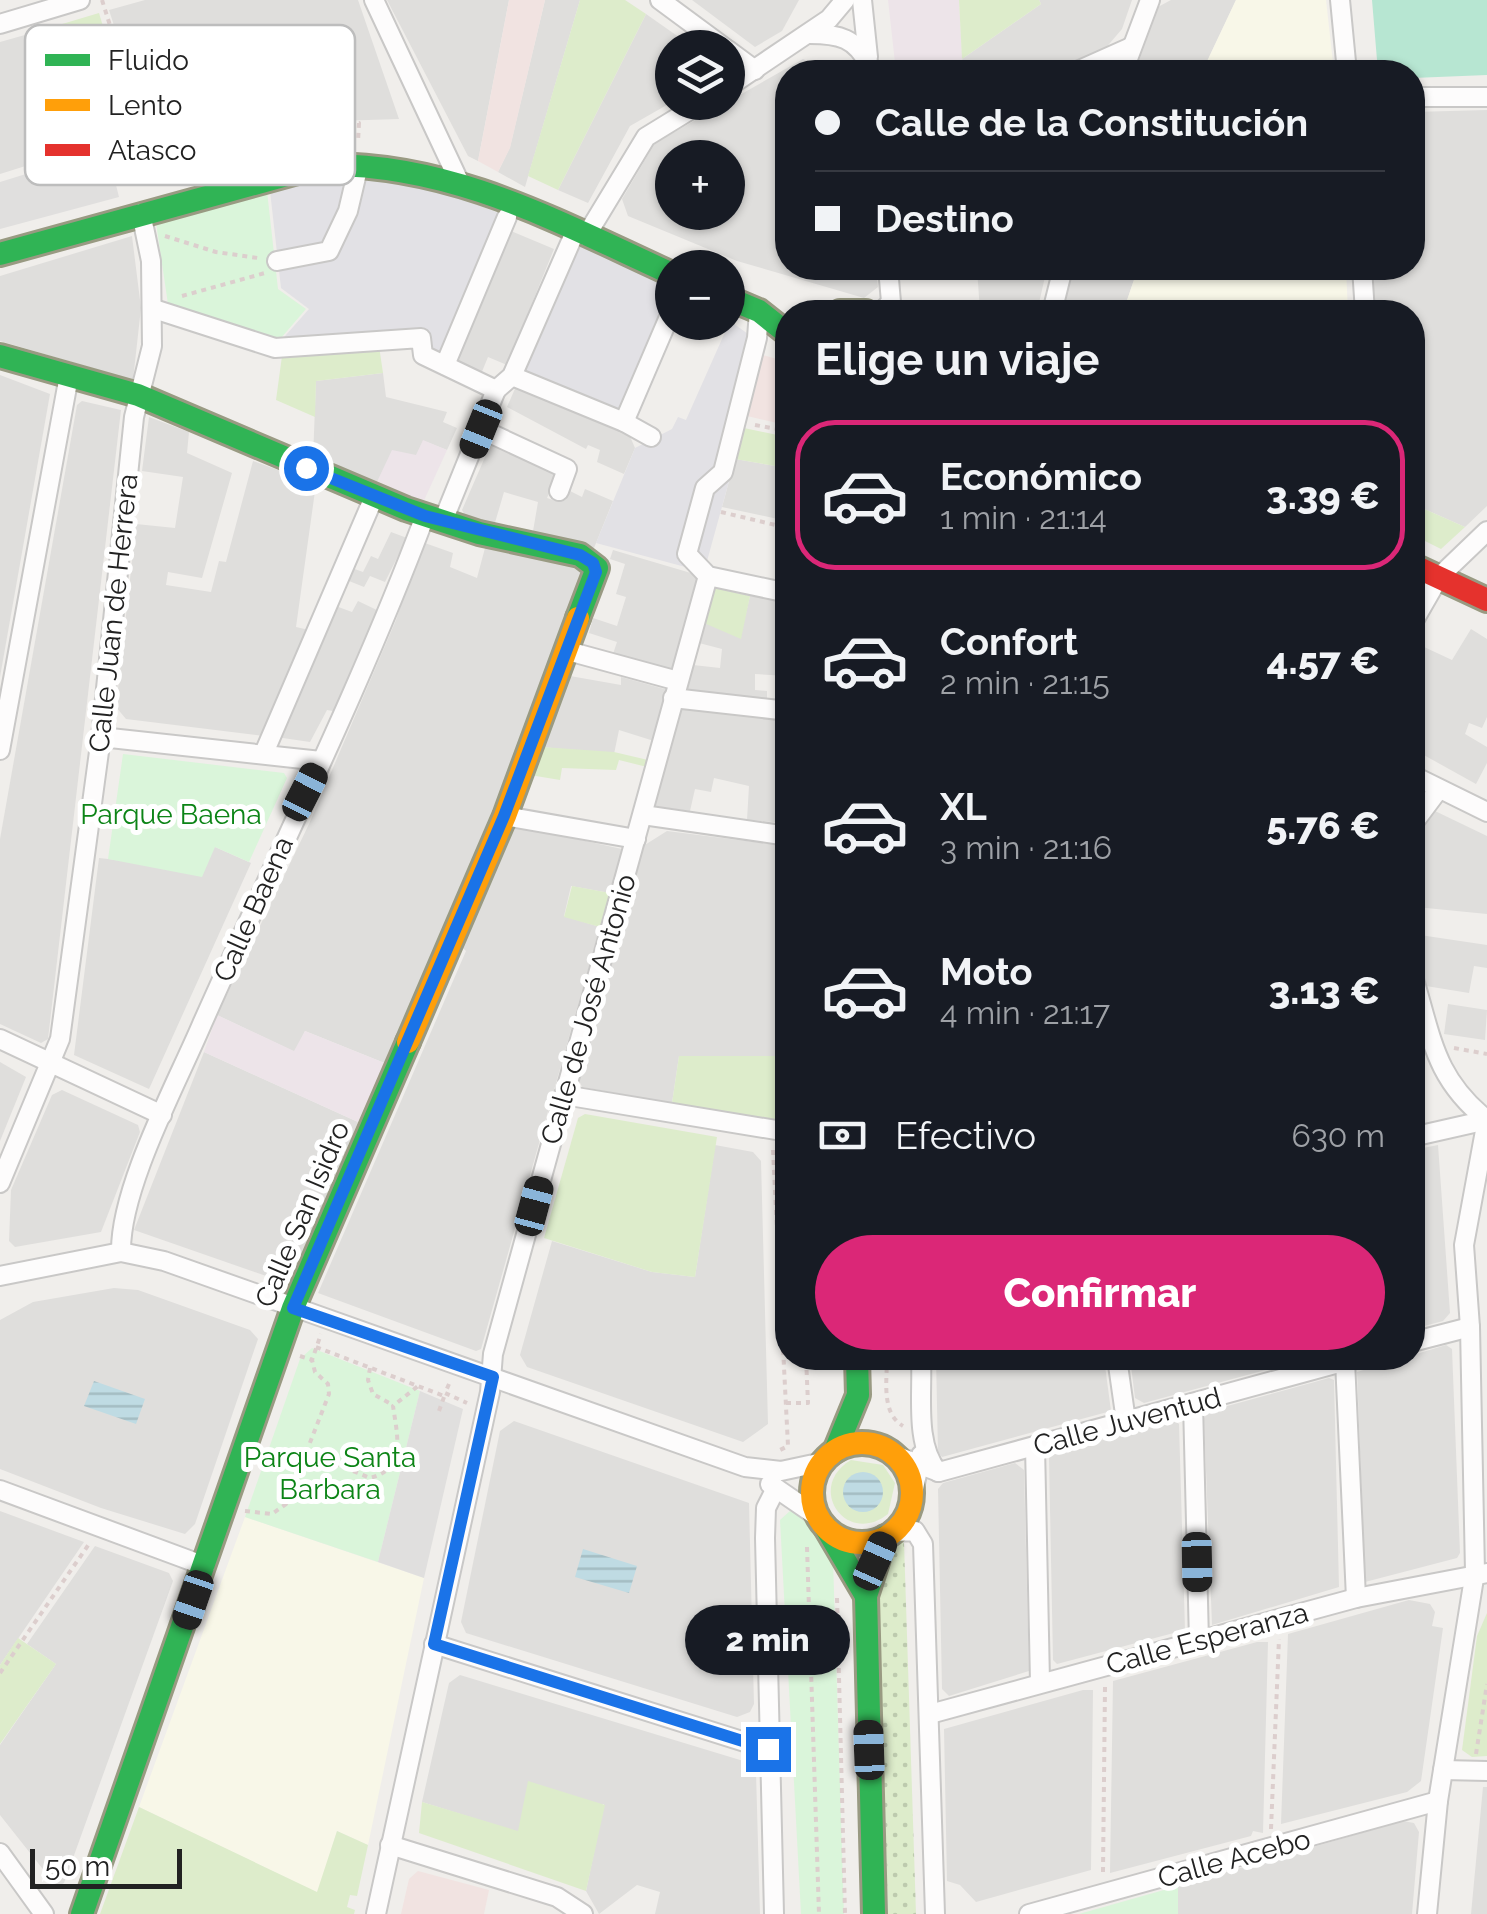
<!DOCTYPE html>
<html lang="es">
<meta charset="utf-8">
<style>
:root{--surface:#171b24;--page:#242831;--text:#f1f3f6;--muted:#9ea1a6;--line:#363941;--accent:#db2777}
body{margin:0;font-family:Raleway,sans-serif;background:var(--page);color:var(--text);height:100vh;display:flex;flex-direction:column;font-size:38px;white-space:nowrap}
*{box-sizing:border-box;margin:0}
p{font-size:32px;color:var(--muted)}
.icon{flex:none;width:55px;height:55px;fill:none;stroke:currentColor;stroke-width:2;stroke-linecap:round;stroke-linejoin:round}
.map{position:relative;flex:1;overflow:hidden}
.drawer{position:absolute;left:775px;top:300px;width:650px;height:1070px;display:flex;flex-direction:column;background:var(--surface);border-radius:40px;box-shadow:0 2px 8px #0004}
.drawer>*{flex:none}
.banner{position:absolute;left:775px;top:60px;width:650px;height:220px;border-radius:40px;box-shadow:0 2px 8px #0004;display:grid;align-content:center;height:220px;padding:0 40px;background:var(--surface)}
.tools{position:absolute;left:655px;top:30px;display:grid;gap:20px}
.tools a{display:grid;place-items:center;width:90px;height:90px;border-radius:50%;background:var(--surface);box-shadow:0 2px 8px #0004;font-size:50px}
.scale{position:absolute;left:30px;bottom:25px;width:152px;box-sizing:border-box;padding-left:10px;border:5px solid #222;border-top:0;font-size:28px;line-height:35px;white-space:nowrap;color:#222;-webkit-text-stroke:8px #fff;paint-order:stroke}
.end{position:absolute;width:45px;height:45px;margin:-22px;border:12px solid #1a73e8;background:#fff;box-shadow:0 0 0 5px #fff}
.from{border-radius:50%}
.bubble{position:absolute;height:70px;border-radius:35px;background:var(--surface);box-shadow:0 2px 8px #0004;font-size:32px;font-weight:800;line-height:70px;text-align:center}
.car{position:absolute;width:30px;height:60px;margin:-30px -15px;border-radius:12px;box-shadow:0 0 8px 2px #0007;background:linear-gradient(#222 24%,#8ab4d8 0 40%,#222 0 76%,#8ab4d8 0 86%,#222 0)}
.banner b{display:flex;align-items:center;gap:35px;height:95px;font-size:38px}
.banner b+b{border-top:2px solid var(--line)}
.banner i{width:25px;height:25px;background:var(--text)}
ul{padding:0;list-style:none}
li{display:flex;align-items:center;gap:30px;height:150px;margin:0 20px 15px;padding:0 20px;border:5px solid transparent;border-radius:40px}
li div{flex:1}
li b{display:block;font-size:38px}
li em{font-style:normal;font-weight:800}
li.active{border-color:var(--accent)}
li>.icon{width:90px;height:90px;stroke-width:1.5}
h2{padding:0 40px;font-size:45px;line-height:120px}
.pay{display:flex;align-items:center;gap:25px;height:110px;padding:0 40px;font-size:38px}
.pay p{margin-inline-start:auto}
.cta{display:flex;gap:20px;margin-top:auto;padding:20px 40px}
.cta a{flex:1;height:115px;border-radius:60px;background:var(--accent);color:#fff;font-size:40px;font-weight:800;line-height:115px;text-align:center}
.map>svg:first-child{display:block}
.residential{fill:#dfdedc;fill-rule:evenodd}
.commercial{fill:#f1e3e1}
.industrial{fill:#ede4e9}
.education{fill:#f8f7e8}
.grass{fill:#ddeccb}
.park{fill:#daf5da}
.garden{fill:url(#garden-dots)}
.pitch{fill:#b7e6d2}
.parking{fill:#e0dfde}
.plaza{fill:#e2e1e5}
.water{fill:url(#water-rules)}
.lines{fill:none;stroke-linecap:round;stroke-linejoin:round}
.street-casing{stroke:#c9c8c7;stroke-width:22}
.fast-casing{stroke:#999a82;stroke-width:28}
.slow-casing{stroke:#999a82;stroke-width:28}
.jam-casing{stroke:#999a82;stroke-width:28}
.path{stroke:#dccecd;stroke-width:4;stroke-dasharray:5 5;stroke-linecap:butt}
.street{stroke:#fdfcfc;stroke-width:18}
.fast{stroke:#30b455;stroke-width:22}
.slow{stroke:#ff9f0a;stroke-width:22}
.jam{stroke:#e5322d;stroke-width:22}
.route{stroke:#1a73e8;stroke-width:12}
.labels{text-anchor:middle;stroke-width:10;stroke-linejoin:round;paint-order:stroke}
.street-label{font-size:28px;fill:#222;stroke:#fff}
.park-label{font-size:28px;fill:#0c8416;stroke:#fff}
.key{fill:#fff;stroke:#bdbdbd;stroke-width:2.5}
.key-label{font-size:28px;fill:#222}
</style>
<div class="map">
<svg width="1487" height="1914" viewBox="0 0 1487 1914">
<defs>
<pattern id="garden-dots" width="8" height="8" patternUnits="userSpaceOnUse" patternTransform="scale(2.5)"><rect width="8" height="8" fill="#ddeccb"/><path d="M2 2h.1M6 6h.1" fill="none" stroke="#bdcaae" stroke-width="1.8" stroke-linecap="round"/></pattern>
<pattern id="water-rules" width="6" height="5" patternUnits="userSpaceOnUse" patternTransform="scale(2.5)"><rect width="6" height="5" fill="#bfdbe3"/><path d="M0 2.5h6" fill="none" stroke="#a4bcc2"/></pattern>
</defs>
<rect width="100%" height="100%" fill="#f0eeeb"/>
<g class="residential">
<polygon points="145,0 358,0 399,119 305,122 164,157 162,128 148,131 109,10"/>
<polygon points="387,0 509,0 478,161 468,156"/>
<polygon points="545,0 580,0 525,187 498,172 510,147"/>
<polygon points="692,0 799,0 782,31 755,47"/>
<polygon points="1039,0 1132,0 1122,29 1104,50 1050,72 963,72 962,59 1041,4"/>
<polygon points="1171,0 1236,0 1202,72 1135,72 1156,8"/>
<polygon points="646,14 693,47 672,48 672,102 630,126 588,203 558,190"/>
<polygon points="32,33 67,153 0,174 0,42"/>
<path d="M803 59 832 72H788V268H876L878 287 864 298 737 261 628 216 622 199 655 143ZM672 158H728V212H672Z"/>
<polygon points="1487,110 1487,506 1465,527 1413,504 1412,312 1373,312 1371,268 1412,268 1413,112"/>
<polygon points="506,229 554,249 507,365 488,357 481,374 452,362"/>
<polygon points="132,236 141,308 133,380 0,341 0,276"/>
<polygon points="977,268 1047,268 1037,312 980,312"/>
<polygon points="1073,268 1138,268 1123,312 1063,312"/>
<polygon points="383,373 386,397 447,412 443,422 457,428 447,450 424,441 416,456 402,456 375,486 313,459 316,381"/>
<polygon points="0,375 50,394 0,677"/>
<polygon points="517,384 629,434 635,448 624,474 597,462 600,450 588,445 586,449 507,407"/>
<polygon points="82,401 121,410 48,1039 41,1043 0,1024 0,839 77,405"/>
<polygon points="149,417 189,432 187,453 232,473 202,578 168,572 166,585 211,592 219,561 226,562 253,461 316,484 296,627 309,630 264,736 126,719 116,707 136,524 175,528 183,477 142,471"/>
<polygon points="492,441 558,473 547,498 556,501 570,491 582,497 585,489 613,501 594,548 532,537 538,502 504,492 494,526 467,519 462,510"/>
<polygon points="735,459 787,468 787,521 722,507"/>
<polygon points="391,532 407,538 385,582 370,576 364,587 344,579 349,567 363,572 371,556 378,559"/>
<polygon points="422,542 453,553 450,567 477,578 485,548 577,563 582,572 530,719 387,1064 305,1031 295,1052 217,1015 309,824 396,620"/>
<polygon points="613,550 701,576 672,674 612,657 617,642 589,633 593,618 617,626 626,597 616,594 625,564 610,559"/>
<polygon points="750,596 787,602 787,676 755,674 755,690 767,691 767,704 685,696 693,665 720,668 722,649 699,643 704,623 730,631 743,625"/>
<polygon points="358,601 381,612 338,712 327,710 310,742 276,737 333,605 352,612"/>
<polygon points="1471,629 1487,639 1487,717 1482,728 1469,723 1465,734 1487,747 1487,763 1476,784 1413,749 1413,663 1422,646 1452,660"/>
<polygon points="570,676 621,685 621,677 668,690 654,741 619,730 614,754 542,747"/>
<polygon points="681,703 750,709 751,717 787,720 787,823 747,820 749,786 714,778 711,792 695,789 690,811 653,806"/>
<polygon points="1435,811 1487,836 1487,914 1416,907 1413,839"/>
<polygon points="512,825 622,849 610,893 571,886 564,916 600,927 481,1349 476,1351 318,1293 466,951 461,946"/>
<polygon points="667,831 787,846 787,1056 679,1056 672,1103 582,1087 577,1076 640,848"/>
<polygon points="215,847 251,863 149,1089 74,1055 99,858 135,862"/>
<polygon points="1420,935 1487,945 1487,968 1474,966 1469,993 1426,986"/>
<polygon points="1448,1004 1487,1010 1485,1040 1444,1034"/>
<polygon points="204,1052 358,1122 289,1284 134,1230"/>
<polygon points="0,1062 26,1077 0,1141"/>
<polygon points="62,1090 138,1125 140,1132 101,1232 15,1247 9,1241 11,1190 52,1095"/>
<polygon points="715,1145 753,1152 761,1161 768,1424 743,1442 527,1367 520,1355 552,1241 652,1272 695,1277"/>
<polygon points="1438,1145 1450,1313 1443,1321 1413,1329 1413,1150"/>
<polygon points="114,1288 138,1290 250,1330 258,1339 195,1524 185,1534 101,1508 0,1469 0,1320 33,1302"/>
<polygon points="1446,1345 1452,1349 1460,1553 1457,1558 1365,1582 1357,1372"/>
<polygon points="936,1358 1104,1358 1111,1411 942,1457 938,1452"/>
<polygon points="1130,1358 1310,1358 1144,1403 1135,1398"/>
<polygon points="1329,1378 1334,1380 1339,1587 1212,1625 1204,1418 1209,1411"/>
<polygon points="1174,1420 1179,1424 1185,1630 1057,1664 1053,1660 1049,1458 1054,1453"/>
<polygon points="514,1421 749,1503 754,1704 750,1712 737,1717 466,1633 461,1622 500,1431"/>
<polygon points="1015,1463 1024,1470 1029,1671 949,1696 942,1689 938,1489 943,1483"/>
<polygon points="0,1511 84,1542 0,1665"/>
<polygon points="95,1546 169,1573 173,1581 64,1883 57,1887 0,1815 0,1745 56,1664 27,1644"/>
<polygon points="1409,1600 1430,1604 1435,1612 1432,1626 1443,1628 1421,1781 1407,1792 1281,1824 1288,1634"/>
<polygon points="1257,1642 1268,1642 1263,1833 1253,1831 1251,1836 1110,1873 1113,1681"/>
<polygon points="460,1675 750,1763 756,1773 760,1914 655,1914 660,1892 637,1885 599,1914 586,1891 604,1804 518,1832 422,1802 449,1683"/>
<polygon points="1083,1690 1093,1690 1091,1870 976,1902 960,1885 947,1881 944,1729"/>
<polygon points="1483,1787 1487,1787 1487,1914 1471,1914"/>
<polygon points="1403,1821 1414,1823 1419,1832 1412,1914 1178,1914 1178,1886"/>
</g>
<g class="commercial">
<polygon points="509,0 545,0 510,148 498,172 478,161"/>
<polygon points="763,355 787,362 787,385 777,423 747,416"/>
<polygon points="418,1871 489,1890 484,1914 401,1914 409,1879"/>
</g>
<g class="industrial">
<polygon points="888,0 959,0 963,72 896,72"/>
<polygon points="423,440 447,450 421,507 375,486 392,450 416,455"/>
<polygon points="217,1015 294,1051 305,1031 387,1064 358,1122 204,1052"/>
</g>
<g class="education">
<polygon points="1236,0 1326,0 1334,72 1202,72"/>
<polygon points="1138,268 1346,268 1348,312 1123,312"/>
<polygon points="245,1517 424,1578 368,1845 337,1831 318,1893 139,1807"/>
</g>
<g class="grass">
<polygon points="580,0 625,0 646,14 558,190 528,176"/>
<polygon points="959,0 1039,0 1041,4 962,59"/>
<polygon points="99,13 135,133 67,153 32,33"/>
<polygon points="379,346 383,373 316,381 315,417 276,400 282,356"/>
<polygon points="744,428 787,437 787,468 735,459"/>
<polygon points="1413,504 1465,527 1441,549 1413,535"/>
<polygon points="714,588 750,596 741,639 704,623"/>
<polygon points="542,747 614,752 648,760 647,767 619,760 616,770 562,768 560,780 530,775"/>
<polygon points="572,886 610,893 600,927 564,917"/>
<polygon points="679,1056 787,1056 787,1123 672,1103"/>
<polygon points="585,1114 717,1137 695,1277 652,1272 544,1238 578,1118"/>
<path d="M851 1460 883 1465 895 1483 888 1514C846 1547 805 1487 851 1460Z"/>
<polygon points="1487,1613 1487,1756 1472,1757 1462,1750 1477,1636"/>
<polygon points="18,1638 56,1664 0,1744 0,1665"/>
<polygon points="528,1781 605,1805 586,1891 419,1833 422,1802 518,1831"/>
<polygon points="139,1807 317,1892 337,1831 368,1845 357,1896 350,1895 347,1907 355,1910 354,1914 100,1914"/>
</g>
<g class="park">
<polygon points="267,191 278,289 306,309 275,345 169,311 156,223"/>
<polygon points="123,754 284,773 287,778 249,862 215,847 202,877 108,859"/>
<polygon points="312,1348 420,1391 378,1562 245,1517 300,1359"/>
<polygon points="790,1511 807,1520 833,1559 844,1914 801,1914 780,1520"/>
<polygon points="1178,1886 1178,1914 1079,1914"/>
</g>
<polygon class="garden" points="904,1542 916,1914 888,1914 878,1575 895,1543"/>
<polygon class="pitch" points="1372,0 1487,0 1487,75 1413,78 1412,72 1378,72"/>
<g class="parking">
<polygon points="107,149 119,197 0,229 0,182"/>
<polygon points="420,1391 463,1409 424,1578 378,1562"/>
</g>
<g class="plaza">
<polygon points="357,173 441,189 510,218 452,362 423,355 421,339 278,344 309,309 281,288 270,191 312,179"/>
<polygon points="575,232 672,274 672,310 624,422 513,376"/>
<polygon points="730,321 766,347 704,572 596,543 635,448 672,429 678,417 686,420"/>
</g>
<g class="water">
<polygon points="94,1381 145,1399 136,1424 84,1406"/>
<circle cx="863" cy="1492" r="20"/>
<polygon points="583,1549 637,1566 629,1593 575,1577"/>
</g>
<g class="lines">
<defs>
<g id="street">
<polyline points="374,0 458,179"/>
<polyline points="660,0 725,48"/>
<polyline points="862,0 868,57"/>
<polyline points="1340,0 1347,72"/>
<polyline points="0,24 80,0"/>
<path d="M810 34C839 34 856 38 869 65"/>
<polyline points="728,50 755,70"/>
<polyline points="1075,72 1131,47"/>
<polyline points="1123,72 1150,0"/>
<polyline points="728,87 829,19 845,0"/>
<polyline points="1412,97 1487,97"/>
<polyline points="586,236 646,137 703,102"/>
<polyline points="277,261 329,251 348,211 357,173"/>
<polyline points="1362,268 1365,312"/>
<polyline points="154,309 275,348 421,338 423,355 496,390"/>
<polyline points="759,311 757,338 723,472 705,488 687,554 708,576 788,593"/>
<polyline points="881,312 891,302 888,268"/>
<polyline points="1052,312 1063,268"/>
<polyline points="445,365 507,217"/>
<polyline points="512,376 624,422 651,437"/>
<polyline points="496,390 512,376 575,232"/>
<polyline points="624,422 672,310"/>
<polyline points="481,429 567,469 559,491"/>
<polyline points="443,521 496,390"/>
<polyline points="1412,624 1439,577 1487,531"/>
<polyline points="568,651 678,681"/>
<polyline points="673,698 788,711"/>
<polyline points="101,737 321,761"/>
<polyline points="0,750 69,376"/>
<polyline points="264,753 374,497"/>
<polyline points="1412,775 1487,812"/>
<polyline points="643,815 788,836"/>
<polyline points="505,816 636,839"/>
<polyline points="1412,825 1439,789"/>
<path d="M1412 973C1432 1036 1433 1077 1487 1120"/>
<polyline points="0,1039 162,1115"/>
<polyline points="564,1095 788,1132"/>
<polyline points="1412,1137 1487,1120"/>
<polyline points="0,1183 60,1039 101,737 134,417 152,346 151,261 141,213"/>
<path d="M121 1252C120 1188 176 1085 202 1024 277 855 360 689 425 516"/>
<polyline points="0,1276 121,1252 164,1261 745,1467 781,1471 823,1462"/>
<polyline points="1412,1342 1470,1327"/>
<path d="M921 1358C923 1392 914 1444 938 1472"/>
<polyline points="1117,1358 1126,1421"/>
<polyline points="1345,1361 1356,1598"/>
<polyline points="1193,1403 1199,1641"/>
<polyline points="1035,1446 1040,1682"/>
<polyline points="897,1456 939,1472 1357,1358"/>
<polyline points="770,1484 818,1517"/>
<polyline points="0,1490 205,1566"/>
<polyline points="912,1498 921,1455"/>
<polyline points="894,1532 915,1531 923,1544 935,1914"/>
<polyline points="434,1644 767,1749"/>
<polyline points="930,1714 1356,1598 1487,1573"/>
<polyline points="1443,1770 1487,1771"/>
<polyline points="390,1845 557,1897 583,1914"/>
<polyline points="0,1853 44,1914"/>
<polyline points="376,1914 490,1392 493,1354 708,576"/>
<polyline points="774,1914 765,1538 766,1508 776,1488"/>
<polyline points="1029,1914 1438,1801"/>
<polyline points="1427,1914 1438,1801 1475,1572 1470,1327 1464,1245 1487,1120"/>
</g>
<g id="fast">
<path d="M0 254 323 165C452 163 558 222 672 274"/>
<polyline points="728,298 759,311 788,334"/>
<polyline points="0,356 138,395 406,509 479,533 580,555 597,568 578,618"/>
<polyline points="835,1451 858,1395 857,1358"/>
<polyline points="826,1528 866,1596"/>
<polyline points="82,1914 293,1308 408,1042"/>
<polyline points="874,1914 866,1596 885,1537"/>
</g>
<g id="slow">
<polyline points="840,312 866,312"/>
<polyline points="408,1042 505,816 578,618"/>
<circle cx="862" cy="1493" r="50"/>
</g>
<polyline id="jam" points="1412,565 1487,600"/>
</defs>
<use href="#street" class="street-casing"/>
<use href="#fast" class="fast-casing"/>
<use href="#slow" class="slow-casing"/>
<use href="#jam" class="jam-casing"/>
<g class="path">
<polyline points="102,0 160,184"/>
<polyline points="154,166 305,127 359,123 358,142"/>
<polyline points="165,236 216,252 258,258"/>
<polyline points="182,296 265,273"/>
<polyline points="755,425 788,431"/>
<polyline points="721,512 788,528"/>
<polyline points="1454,1048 1487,1054"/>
<polyline points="773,1150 788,1446 780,1450"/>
<polyline points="316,1347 444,1396"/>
<polyline points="300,1356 312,1360 321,1334"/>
<path d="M887 1358C887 1381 881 1413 903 1426"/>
<polyline points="370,1368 368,1380 373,1394 393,1405"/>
<polyline points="449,1384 445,1393 467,1403"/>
<polyline points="786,1403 808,1403 806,1358"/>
<polyline points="439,1411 444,1397"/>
<path d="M307 1452 370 1478C407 1469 397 1434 393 1406L418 1386"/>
<polyline points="245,1511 272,1514 286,1504 329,1394 328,1384 315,1372 312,1360"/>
<polyline points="807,1547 819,1914"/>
<polyline points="837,1598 845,1914"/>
<polyline points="0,1673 89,1544"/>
<polyline points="1476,1754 1487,1684"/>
<polyline points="1271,1829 1279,1639"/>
<polyline points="1103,1872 1105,1687"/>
</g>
<use href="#street" class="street"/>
<use href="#fast" class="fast"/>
<use href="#slow" class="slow"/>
<use href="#jam" class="jam"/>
</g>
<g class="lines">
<polyline class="route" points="306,468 425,516 580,555 593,563 596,572 504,816 293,1308 493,1377 434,1644 768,1749"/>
</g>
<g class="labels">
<g class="street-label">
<text transform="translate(113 613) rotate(-84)" y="10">Calle Juan de Herrera</text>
<text transform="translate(253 909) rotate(-66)" y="10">Calle Baena</text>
<text transform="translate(588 1009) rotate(-74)" y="10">Calle de José Antonio</text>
<text transform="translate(302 1214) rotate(-67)" y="10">Calle San Isidro</text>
<text transform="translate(1127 1421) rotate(-15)" y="10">Calle Juventud</text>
<text transform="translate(1207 1638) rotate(-15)" y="10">Calle Esperanza</text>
<text transform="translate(1234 1858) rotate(-15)" y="10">Calle Acebo</text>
</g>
<g class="park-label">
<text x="171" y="824">Parque Baena</text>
<text x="330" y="1467">Parque Santa<tspan x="330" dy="32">Barbara</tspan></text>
</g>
</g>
<rect x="25" y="25" width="330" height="160" rx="15" class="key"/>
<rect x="45" y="54" width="45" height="12" fill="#30b455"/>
<rect x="45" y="99" width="45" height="12" fill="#ff9f0a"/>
<rect x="45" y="144" width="45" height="12" fill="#e5322d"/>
<g class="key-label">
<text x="108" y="70">Fluido</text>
<text x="108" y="115">Lento</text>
<text x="108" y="160">Atasco</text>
</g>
</svg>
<div class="tools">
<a><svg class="icon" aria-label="layers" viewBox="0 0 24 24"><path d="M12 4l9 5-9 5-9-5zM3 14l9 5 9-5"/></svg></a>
<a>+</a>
<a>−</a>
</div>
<div class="scale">50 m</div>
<i class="end from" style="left:306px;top:468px"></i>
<i class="end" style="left:768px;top:1749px"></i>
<div class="bubble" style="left:685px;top:1605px;width:165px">2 min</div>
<i class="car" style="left:481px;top:429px;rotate:202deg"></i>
<i class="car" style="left:305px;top:792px;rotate:27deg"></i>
<i class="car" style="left:534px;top:1206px;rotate:15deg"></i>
<i class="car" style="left:875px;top:1561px;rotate:24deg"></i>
<i class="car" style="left:1197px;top:1562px;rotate:179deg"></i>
<i class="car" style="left:193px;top:1600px;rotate:199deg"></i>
<i class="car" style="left:869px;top:1750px;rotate:358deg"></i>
<div class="banner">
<b><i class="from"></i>Calle de la Constitución</b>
<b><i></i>Destino</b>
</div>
<section class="drawer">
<h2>Elige un viaje</h2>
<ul>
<li class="active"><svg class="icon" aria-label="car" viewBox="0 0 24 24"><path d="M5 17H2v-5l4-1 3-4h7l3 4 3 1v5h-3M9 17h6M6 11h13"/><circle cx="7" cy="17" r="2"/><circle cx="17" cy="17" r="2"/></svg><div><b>Económico</b><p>1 min · 21:14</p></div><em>3.39 €</em></li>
<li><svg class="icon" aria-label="car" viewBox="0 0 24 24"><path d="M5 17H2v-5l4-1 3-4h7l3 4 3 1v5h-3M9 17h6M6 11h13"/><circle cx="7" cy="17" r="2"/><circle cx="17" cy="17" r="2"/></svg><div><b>Confort</b><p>2 min · 21:15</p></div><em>4.57 €</em></li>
<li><svg class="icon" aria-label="car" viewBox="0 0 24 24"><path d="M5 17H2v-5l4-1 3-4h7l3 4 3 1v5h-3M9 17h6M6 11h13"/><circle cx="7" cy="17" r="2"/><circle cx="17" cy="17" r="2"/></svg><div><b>XL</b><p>3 min · 21:16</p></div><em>5.76 €</em></li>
<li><svg class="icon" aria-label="car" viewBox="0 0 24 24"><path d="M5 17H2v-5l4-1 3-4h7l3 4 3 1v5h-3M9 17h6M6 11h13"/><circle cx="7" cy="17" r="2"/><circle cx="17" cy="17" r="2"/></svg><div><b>Moto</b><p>4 min · 21:17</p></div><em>3.13 €</em></li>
</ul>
<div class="pay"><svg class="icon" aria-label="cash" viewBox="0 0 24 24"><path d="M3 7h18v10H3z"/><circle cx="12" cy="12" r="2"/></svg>Efectivo<p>630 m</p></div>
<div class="cta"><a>Confirmar</a></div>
</section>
</div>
